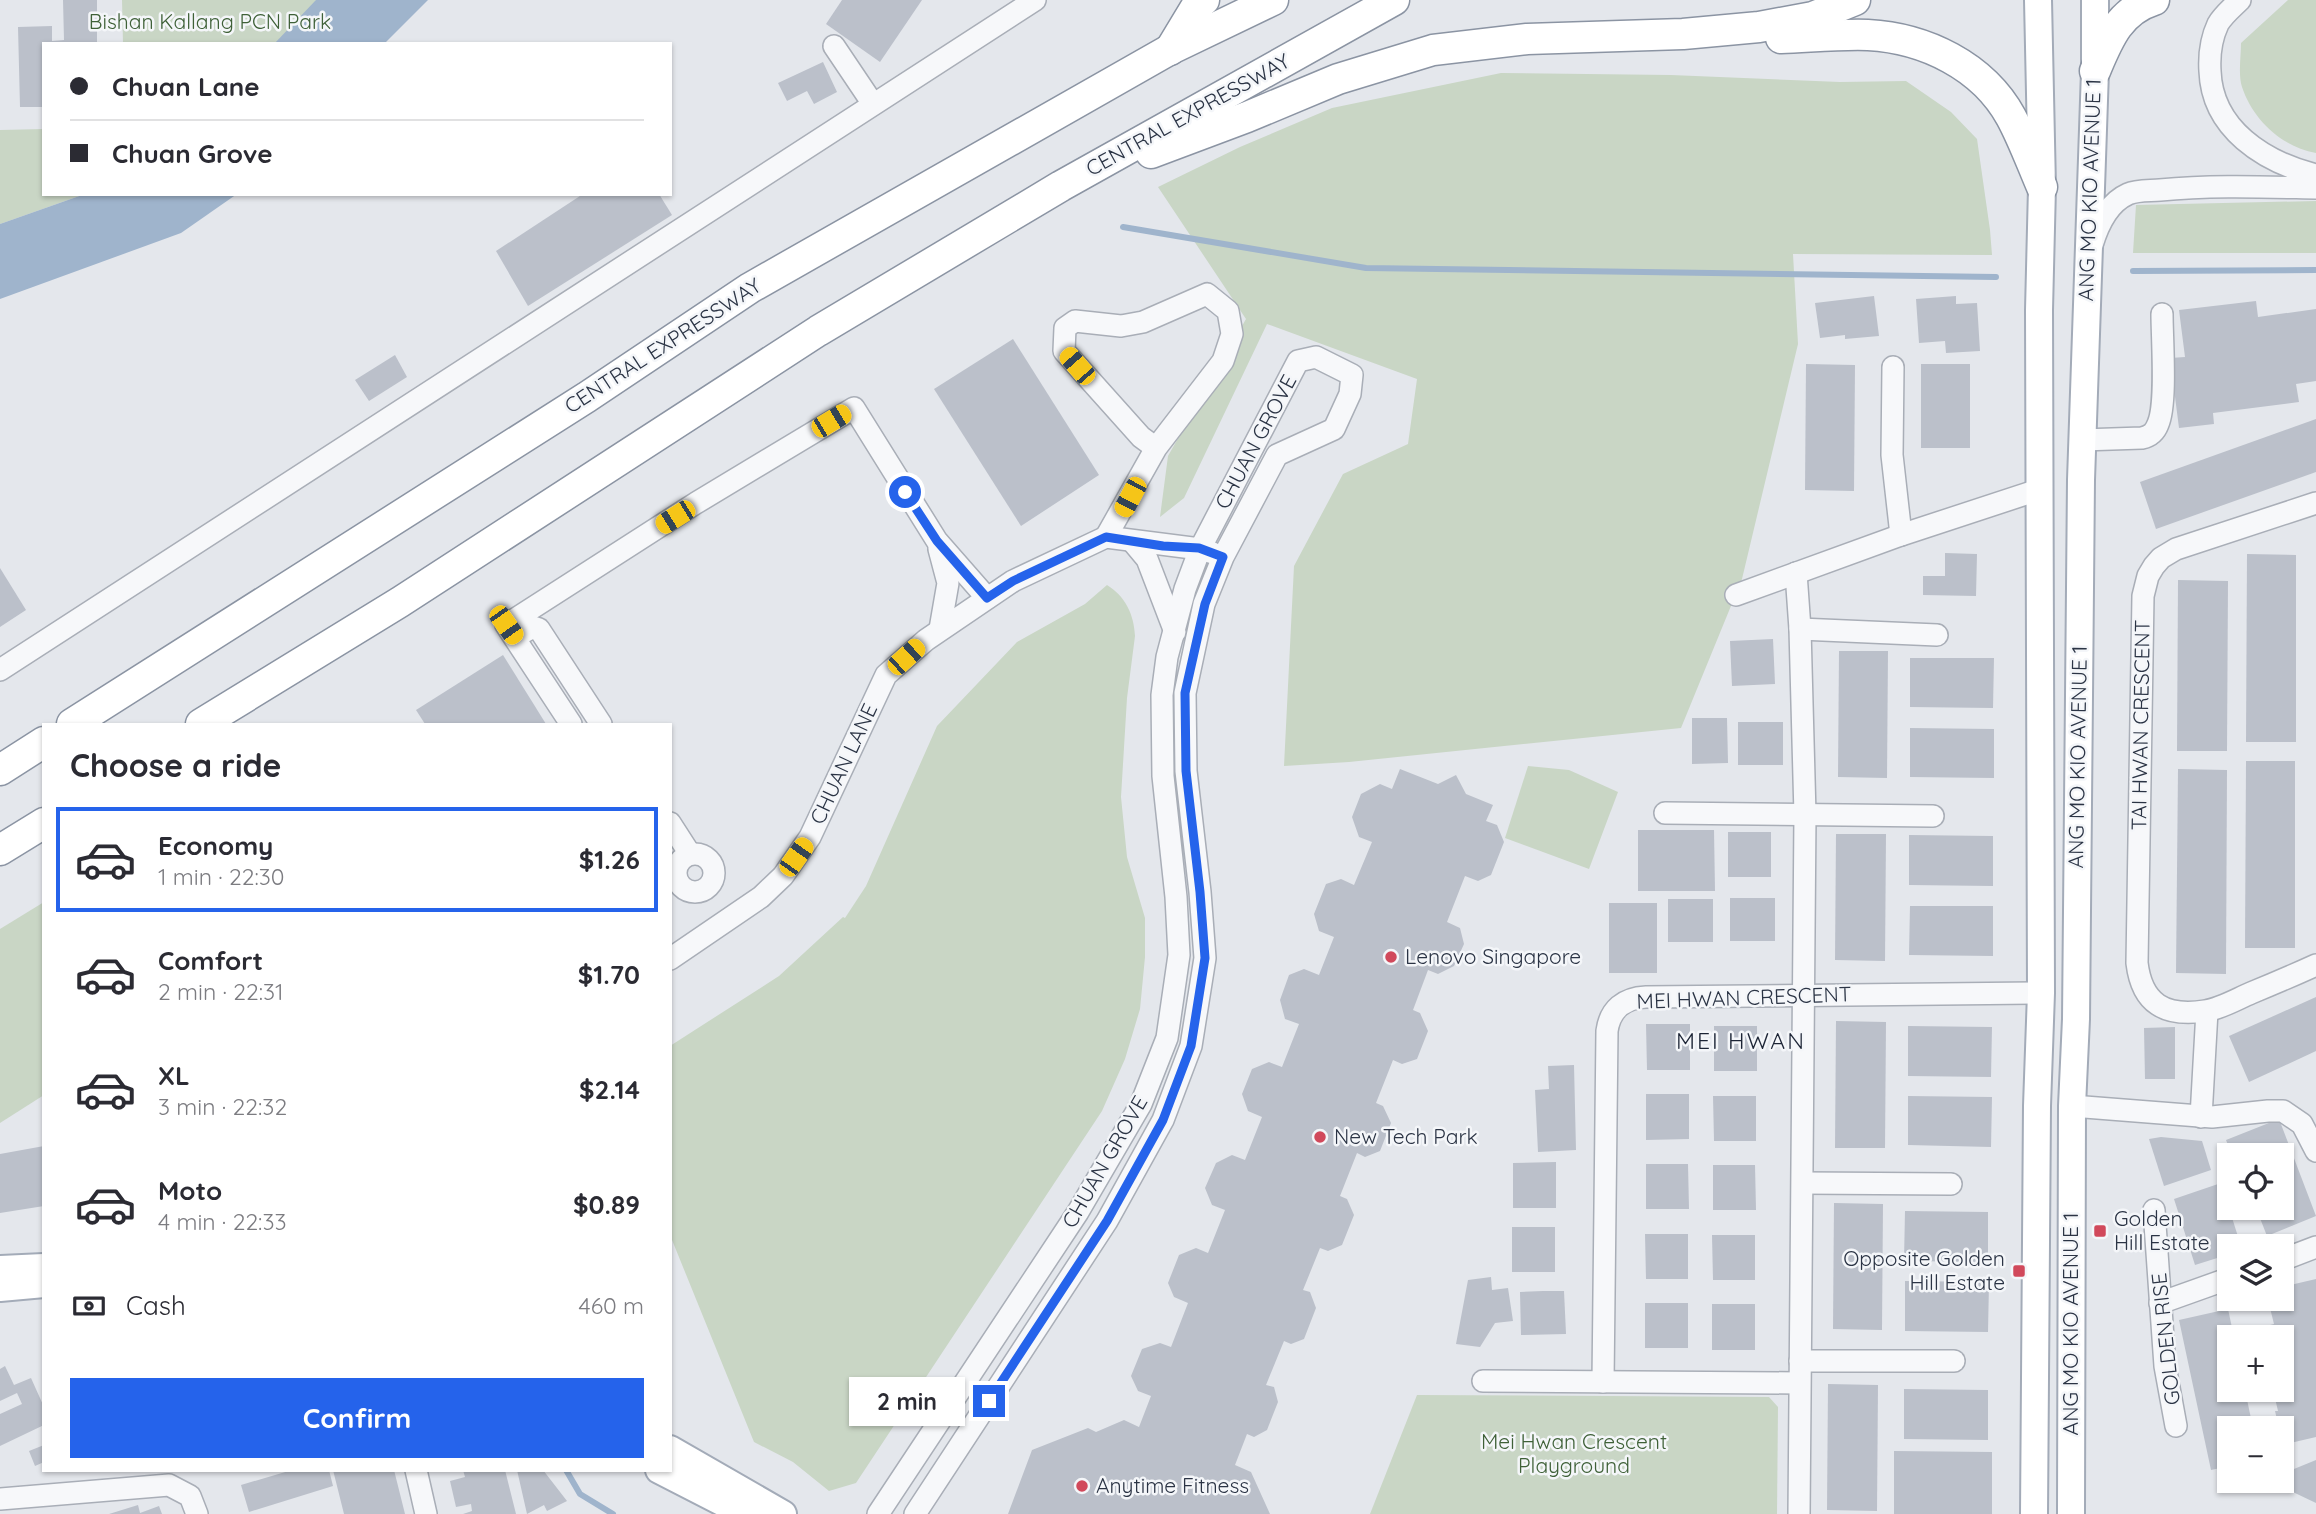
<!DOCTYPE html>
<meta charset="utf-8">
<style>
:root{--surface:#fff;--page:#f2f2f3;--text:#2b2b33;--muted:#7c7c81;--line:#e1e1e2;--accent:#2563eb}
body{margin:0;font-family:Quicksand,sans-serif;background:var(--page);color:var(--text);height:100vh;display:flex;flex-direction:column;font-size:26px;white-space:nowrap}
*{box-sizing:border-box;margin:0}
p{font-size:23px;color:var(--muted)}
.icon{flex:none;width:38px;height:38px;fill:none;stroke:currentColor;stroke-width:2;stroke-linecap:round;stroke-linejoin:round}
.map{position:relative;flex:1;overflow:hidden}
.details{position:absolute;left:42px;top:723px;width:630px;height:749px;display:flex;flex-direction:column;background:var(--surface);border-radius:0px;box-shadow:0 2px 5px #0004}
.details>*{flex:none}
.banner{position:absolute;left:42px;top:42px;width:630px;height:154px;border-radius:0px;box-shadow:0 2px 5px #0004;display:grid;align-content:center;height:154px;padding:0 28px;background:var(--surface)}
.fabs{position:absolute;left:2217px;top:1143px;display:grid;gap:14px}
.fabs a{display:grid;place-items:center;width:77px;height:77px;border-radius:0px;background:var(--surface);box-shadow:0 2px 5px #0004;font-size:35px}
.end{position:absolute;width:32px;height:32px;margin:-16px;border:9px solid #2563eb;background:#fff;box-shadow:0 0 0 4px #fff}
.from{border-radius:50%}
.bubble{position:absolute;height:49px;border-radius:0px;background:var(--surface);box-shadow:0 2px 5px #0004;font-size:23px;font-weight:700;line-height:49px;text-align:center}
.car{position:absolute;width:21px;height:42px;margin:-21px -10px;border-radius:9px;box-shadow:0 0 5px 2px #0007;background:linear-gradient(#f5c518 24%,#345 0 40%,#f5c518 0 76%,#345 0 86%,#f5c518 0)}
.banner b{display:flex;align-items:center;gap:24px;height:66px;font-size:26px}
.banner b+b{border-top:2px solid var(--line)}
.banner i{width:18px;height:18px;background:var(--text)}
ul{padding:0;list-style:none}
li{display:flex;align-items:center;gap:21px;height:105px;margin:0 14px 10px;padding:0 14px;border:4px solid transparent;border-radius:0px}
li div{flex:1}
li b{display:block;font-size:26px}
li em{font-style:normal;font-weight:700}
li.active{border-color:var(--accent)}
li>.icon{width:63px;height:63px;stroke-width:1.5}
h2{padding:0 28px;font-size:32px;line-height:84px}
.pay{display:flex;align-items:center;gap:18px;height:77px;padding:0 28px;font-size:26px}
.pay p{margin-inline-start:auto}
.cta{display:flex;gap:14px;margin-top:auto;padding:14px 28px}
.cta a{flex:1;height:80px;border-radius:0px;background:var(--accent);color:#fff;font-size:28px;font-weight:700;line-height:80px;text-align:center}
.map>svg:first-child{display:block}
.green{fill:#c9d6c5}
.water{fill:#9fb4cc}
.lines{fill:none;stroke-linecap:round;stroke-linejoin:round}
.stream{stroke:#9fb4cc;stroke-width:6}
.building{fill:#bbc0ca}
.minor-casing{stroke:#a9aeb7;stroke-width:24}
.major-casing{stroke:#a3abb8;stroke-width:30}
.highway-casing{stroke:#8b94a3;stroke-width:33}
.minor{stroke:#f7f8fa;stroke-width:21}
.major{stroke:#fff;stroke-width:26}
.highway{stroke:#fff;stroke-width:30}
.route{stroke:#2563eb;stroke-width:9}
.poi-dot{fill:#d1495b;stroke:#f4f6f9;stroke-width:2.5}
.labels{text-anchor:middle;stroke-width:5;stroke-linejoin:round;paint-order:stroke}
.park-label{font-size:21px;fill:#3f6138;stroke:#f4f6f9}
.street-label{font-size:21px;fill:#2b3445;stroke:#f4f6f9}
.poi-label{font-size:21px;fill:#2b3445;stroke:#f4f6f9;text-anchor:start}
.neighbourhood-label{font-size:23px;letter-spacing:2px;fill:#1d2536;stroke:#f4f6f9}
</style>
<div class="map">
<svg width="2316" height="1514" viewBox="0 0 2316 1514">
<rect width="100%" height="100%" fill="#e4e7ec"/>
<g class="green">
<polygon points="122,0 318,0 277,44 123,44"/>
<path d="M2288 0H2316V153C2282 147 2253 120 2242 87 2238 75 2241 56 2241 43Z"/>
<polygon points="1501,73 1671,75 1840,82 1906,81 1951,112 1977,139 1990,230 1992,255 1793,254 1798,344 1767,474 1742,579 1681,728 1349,762 1284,766 1294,566 1343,474 1408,444 1417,379 1267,324 1184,498 1160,517 1168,456 1246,319 1158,187 1240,147 1332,108"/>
<polygon points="44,129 44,194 85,194 0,224 0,130"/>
<polygon points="2316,201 2316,253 2133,253 2136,205"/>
<path d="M1107 585C1125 596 1134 614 1135 636L1127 698 1121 797 1127 857 1145 918V957L1140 1009 1125 1059 1102 1111 856 1483 829 1491 793 1462 754 1442 670 1235V1046L779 976 843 917 845 918 866 886 937 726 1017 642 1085 604Z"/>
<polygon points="1528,766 1569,770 1618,792 1589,869 1505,838"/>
<polygon points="44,902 44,1095 0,1123 0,929"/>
<polygon points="1417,1395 1769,1397 1778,1407 1777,1514 1370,1514"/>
</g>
<g class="water">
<polygon points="316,0 428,0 384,44 274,44"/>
<polygon points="85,194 237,194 181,233 0,299 0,224"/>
</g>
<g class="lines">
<g class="stream">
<polyline points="1123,227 1366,268 1996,277"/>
<polyline points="2133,271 2316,270"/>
<polyline points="566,1470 580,1494 613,1514"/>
</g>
</g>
<g class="building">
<polygon points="63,0 97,0 97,44 44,44 44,107 20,107 18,27 52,26 52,41 64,40"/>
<polygon points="842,0 922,0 880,62 826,24"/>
<polygon points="823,62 837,92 814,104 807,91 787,101 778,83"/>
<polygon points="583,194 659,194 672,215 528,306 496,251"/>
<polygon points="1874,296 1879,336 1845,339 1845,335 1820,338 1815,303"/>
<polygon points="1956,296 1956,304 1977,303 1980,351 1946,353 1945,341 1919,343 1916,299"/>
<polygon points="2256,301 2258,317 2316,309 2316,381 2296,384 2299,402 2213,413 2214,424 2179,428 2170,358 2185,357 2179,310"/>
<polygon points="1013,339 1099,475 1021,526 934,389"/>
<polygon points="395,355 407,377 369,401 355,380"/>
<polygon points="1806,364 1855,365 1854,491 1805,490"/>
<rect x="1921" y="364" width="49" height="84"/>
<polygon points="2316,419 2316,472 2156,529 2140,482"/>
<polygon points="1945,553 1977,554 1976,596 1923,595 1923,576 1945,576"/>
<polygon points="2247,554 2296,555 2296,742 2246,742"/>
<polygon points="0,568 26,610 0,627"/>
<polygon points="2178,580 2228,581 2227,751 2177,751"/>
<polygon points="1773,639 1775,684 1732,686 1730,641"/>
<polygon points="1839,651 1888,651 1887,778 1838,777"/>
<polygon points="503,655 546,724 425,724 416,710"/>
<polygon points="1910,658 1994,658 1993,708 1910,707"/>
<polygon points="1692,718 1727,718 1728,763 1692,764"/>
<rect x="1738" y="722" width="45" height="43"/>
<polygon points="1910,728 1994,729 1994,778 1910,777"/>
<polygon points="2246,761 2295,761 2295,948 2245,948"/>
<polygon points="1400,769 1438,784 1456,775 1466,794 1493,805 1486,821 1497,825 1504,842 1491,875 1478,881 1465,876 1447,922 1460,928 1464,944 1454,966 1438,974 1428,970 1413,1010 1420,1013 1428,1031 1417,1059 1402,1064 1393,1060 1376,1103 1383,1106 1391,1123 1380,1151 1365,1157 1357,1153 1340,1196 1347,1199 1354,1215 1342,1245 1328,1251 1320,1248 1303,1290 1310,1292 1316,1308 1304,1339 1291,1344 1284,1341 1266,1385 1274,1387 1278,1402 1267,1430 1254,1437 1247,1434 1235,1465 1251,1472 1270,1514 1008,1514 1032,1450 1088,1428 1096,1432 1124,1420 1139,1427 1151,1396 1138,1391 1131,1376 1142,1349 1160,1343 1171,1347 1188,1303 1174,1297 1168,1283 1179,1255 1196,1248 1208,1253 1225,1210 1212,1205 1205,1188 1216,1163 1232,1155 1245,1160 1262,1117 1248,1111 1242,1094 1252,1069 1269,1062 1282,1067 1299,1024 1285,1019 1280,1000 1289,975 1304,969 1319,975 1334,937 1319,931 1314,914 1326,884 1341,879 1354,885 1372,842 1359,837 1352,817 1361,794 1380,784 1392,789"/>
<polygon points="2178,769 2227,770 2226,974 2176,973"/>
<polygon points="1638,830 1714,830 1715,891 1638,891"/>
<rect x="1728" y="832" width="43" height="45"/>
<polygon points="1836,834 1886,834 1885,961 1835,960"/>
<polygon points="1909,835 1993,836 1993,886 1909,885"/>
<rect x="1730" y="898" width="45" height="43"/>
<rect x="1668" y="899" width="45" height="43"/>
<rect x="1609" y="903" width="48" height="70"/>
<polygon points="1910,906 1993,906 1993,956 1909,955"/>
<polygon points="2316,997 2316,1051 2249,1082 2229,1036"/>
<polygon points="1836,1021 1886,1022 1885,1148 1835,1148"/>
<polygon points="1646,1024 1690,1024 1690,1070 1647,1070"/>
<rect x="1714" y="1026" width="43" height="45"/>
<polygon points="1908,1026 1992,1027 1991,1077 1908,1076"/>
<polygon points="2175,1027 2175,1079 2145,1079 2144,1028"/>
<polygon points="1574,1065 1576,1150 1538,1152 1535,1090 1549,1089 1548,1066"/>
<polygon points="1646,1094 1689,1094 1689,1139 1646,1140"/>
<polygon points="1713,1096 1756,1096 1756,1141 1714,1141"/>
<polygon points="1908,1096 1992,1097 1991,1147 1908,1145"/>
<polygon points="2279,1119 2316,1216 2267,1236 2256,1208 2282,1208 2282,1155 2232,1155 2226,1140"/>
<polygon points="2161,1137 2202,1141 2211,1170 2164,1186 2149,1139"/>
<polygon points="44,1146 44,1206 0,1213 0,1154"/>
<polygon points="1556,1162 1556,1208 1513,1208 1513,1163"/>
<polygon points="1646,1164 1688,1164 1689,1209 1646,1209"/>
<polygon points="1713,1165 1755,1165 1756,1210 1713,1210"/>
<polygon points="2221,1183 2241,1246 2230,1246 2230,1254 2195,1265 2174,1199"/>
<polygon points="1834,1203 1883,1204 1882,1330 1833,1329"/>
<polygon points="1905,1211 1988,1212 1988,1262 1904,1261"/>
<rect x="1512" y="1227" width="43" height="45"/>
<polygon points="1645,1234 1688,1234 1688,1279 1646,1279"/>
<polygon points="1712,1235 1755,1235 1755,1280 1713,1280"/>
<polygon points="1491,1277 1492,1290 1508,1288 1513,1321 1495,1323 1480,1347 1456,1344 1468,1280"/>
<polygon points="2316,1279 2316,1437 2282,1445 2282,1428 2279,1428 2275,1411 2278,1411 2274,1394 2277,1393 2276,1390 2282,1390 2282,1337 2273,1337 2270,1325 2274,1324 2270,1308 2272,1307 2271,1298 2282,1298 2282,1287"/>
<polygon points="1905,1281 1989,1282 1988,1332 1905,1331"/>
<polygon points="1543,1291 1564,1291 1566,1334 1521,1335 1520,1292"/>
<rect x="1645" y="1303" width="43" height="45"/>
<rect x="1712" y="1304" width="43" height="46"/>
<polygon points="2228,1309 2234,1337 2230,1337 2230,1390 2245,1390 2253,1428 2230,1428 2230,1466 2211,1470 2179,1320"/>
<polygon points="5,1366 14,1385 31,1378 44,1407 44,1425 0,1446 0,1414 22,1404 17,1393 0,1401 0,1369"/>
<polygon points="1828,1384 1878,1385 1877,1511 1827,1510"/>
<polygon points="1904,1389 1988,1390 1988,1440 1904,1439"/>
<polygon points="44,1445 44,1462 35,1466 29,1451"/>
<polygon points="1894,1451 1992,1452 1992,1514 1894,1514"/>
<polygon points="2316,1460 2316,1503 2268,1480 2282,1480 2282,1474"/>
<polygon points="292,1470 329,1470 333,1486 249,1512 241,1485"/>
<polygon points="333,1470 394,1470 405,1514 344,1514"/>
<polygon points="463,1470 505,1470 516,1514 463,1514 472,1511 471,1504 456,1507 450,1481 465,1477"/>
<polygon points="517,1470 543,1470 567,1501 547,1511 544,1505 527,1514"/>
<polygon points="138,1505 140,1513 159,1506 162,1514 109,1514"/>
</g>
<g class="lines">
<defs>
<g id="minor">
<path d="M2240 0C2233 7 2223 15 2218 24 2211 39 2209 55 2210 71 2212 129 2264 162 2316 175"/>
<polyline points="834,46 873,104"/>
<path d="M2092 245C2098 225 2108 203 2128 194 2137 190 2150 191 2160 190 2212 185 2264 187 2316 188"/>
<polyline points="1893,367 1892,455 1901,535"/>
<path d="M2082 440 2142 438C2151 436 2155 432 2158 424 2167 404 2162 339 2162 314"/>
<path d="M2316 503 2176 549 2161 558 2154 566 2148 576 2143 596 2137 963C2142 1004 2165 1017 2205 1011 2220 1009 2237 999 2251 993 2273 984 2294 975 2316 965"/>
<polyline points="1106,537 1156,448 1223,361 1232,334 1228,311 1207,294 1143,322 1121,326 1075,321 1065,328 1064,351 1141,437 1156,448"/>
<polyline points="1132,541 1147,559 1175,632"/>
<polyline points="939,549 948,583 940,629"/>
<polyline points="1796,573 1800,629 1805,815 1799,1514"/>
<polyline points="1736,595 1901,535 2041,489"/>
<polyline points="1800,629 1937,635"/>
<polyline points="515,637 533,627 539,629 601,724"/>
<polyline points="0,670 1035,0"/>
<polyline points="571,724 506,625 696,503 854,408 937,541 987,598"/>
<polyline points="1665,813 1933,816"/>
<polyline points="670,823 690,854"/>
<circle cx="695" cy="873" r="19"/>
<polyline points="670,959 761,897 783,876 810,837 886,675 926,640 1013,581 1106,537 1200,549 1213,553"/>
<polyline points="2072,1106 2212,1117 2268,1111 2283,1111 2302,1124 2316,1151"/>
<polyline points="2201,1117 2207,1011"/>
<polyline points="1803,1183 1951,1184"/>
<polyline points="2154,1210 2165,1366 2176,1426"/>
<polyline points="2282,1260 2316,1247"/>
<polyline points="2160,1303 2230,1278"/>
<polyline points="1800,1361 1954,1361"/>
<polyline points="1483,1381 1799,1383"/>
<path d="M1603 1382 1607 1031C1610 1009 1624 998 1646 997L2041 993"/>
<polyline points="416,1470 426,1514"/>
<polyline points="0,1499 169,1485 190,1496 197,1514"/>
<polyline points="878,1514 1078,1212 1141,1104 1167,1038 1179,955 1176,897 1163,776 1162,695 1167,657 1185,589 1200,549 1298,361 1316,357 1352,375 1350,394 1334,429 1277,455 1223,557 1204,604 1185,693 1186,771 1200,892 1205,958 1191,1046 1163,1120 1107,1221 915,1514"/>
</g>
<g id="major">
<polyline points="0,1269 44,1267"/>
<polyline points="0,1288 44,1284"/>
<polyline points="670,1449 783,1514"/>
<polyline points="659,1470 745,1514"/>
<polyline points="2034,1514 2037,1106 2041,993 2039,310 2042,187 2038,0"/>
<polyline points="2071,1514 2072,1106 2076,1019 2081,480 2095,71 2095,0"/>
</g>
<g id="highway">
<path d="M1781 38C1810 37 1839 34 1868 35 1925 38 1983 66 2011 117 2023 139 2032 164 2042 187"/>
<polyline points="1170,50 1196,7 1204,0"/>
<path d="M2095 71C2108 40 2119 11 2154 0"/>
<polyline points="1151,153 1247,117 1338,79 1433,50 1527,39 1683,34 1759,27 1813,17 1855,0"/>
<polyline points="72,724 587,397 750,288 1169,50 1273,0"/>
<polyline points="201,724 400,602 818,331 1061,186 1394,0"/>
<polyline points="0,770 44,742"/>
<polyline points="0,850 44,823"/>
</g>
</defs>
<use href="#minor" class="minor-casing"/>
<use href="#major" class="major-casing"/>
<use href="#highway" class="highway-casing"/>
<use href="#minor" class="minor"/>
<use href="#major" class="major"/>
<use href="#highway" class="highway"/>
</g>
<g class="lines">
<polyline class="route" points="905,492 937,541 987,598 1013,581 1106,537 1163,546 1199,548 1223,557 1205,604 1185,693 1186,771 1200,892 1205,958 1191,1046 1163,1120 1107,1221 989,1401"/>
</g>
<g class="poi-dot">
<circle cx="1391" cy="957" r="7"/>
<circle cx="1320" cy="1137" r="7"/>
<rect x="2093" y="1224" width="14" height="14" rx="3.5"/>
<rect x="2012" y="1264" width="14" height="14" rx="3.5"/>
<circle cx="1082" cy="1486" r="7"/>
</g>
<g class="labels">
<g class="park-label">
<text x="210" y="29">Bishan Kallang PCN Park</text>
<text x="1574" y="1449">Mei Hwan Crescent<tspan x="1574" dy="24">Playground</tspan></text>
</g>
<g class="street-label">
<text transform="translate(1188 115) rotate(-29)" y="7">CENTRAL EXPRESSWAY</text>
<text transform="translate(2090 190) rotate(-88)" y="7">ANG MO KIO AVENUE 1</text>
<text transform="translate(663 346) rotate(-33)" y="7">CENTRAL EXPRESSWAY</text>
<text transform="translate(1256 442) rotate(-62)" y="7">CHUAN GROVE</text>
<text transform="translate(2141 725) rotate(-89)" y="7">TAI HWAN CRESCENT</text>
<text transform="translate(2078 757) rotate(-89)" y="7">ANG MO KIO AVENUE 1</text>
<text transform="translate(844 764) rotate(-65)" y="7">CHUAN LANE</text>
<text transform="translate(1744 998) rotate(-2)" y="7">MEI HWAN CRESCENT</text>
<text transform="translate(1105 1162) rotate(-60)" y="7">CHUAN GROVE</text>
<text transform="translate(2071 1324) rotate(-90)" y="7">ANG MO KIO AVENUE 1</text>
<text transform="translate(2166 1339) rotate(-96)" y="7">GOLDEN RISE</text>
</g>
<g class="poi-label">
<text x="1405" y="964">Lenovo Singapore</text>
<text x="1334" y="1144">New Tech Park</text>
<text x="2114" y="1226">Golden<tspan x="2114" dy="24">Hill Estate</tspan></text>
<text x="2005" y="1266" text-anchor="end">Opposite Golden<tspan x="2005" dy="24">Hill Estate</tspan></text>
<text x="1096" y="1493">Anytime Fitness</text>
</g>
<g class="neighbourhood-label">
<text x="1741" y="1049">MEI HWAN</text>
</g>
</g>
</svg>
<div class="fabs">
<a><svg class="icon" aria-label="locate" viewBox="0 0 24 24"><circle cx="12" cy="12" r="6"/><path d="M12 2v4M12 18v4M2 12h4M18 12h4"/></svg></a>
<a><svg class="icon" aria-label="layers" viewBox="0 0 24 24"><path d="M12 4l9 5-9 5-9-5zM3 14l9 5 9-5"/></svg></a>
<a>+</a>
<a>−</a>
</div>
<i class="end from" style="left:905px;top:492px"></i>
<i class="end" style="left:989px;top:1401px"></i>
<div class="bubble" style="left:849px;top:1377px;width:116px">2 min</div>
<i class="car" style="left:1077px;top:366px;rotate:319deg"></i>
<i class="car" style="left:831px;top:421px;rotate:59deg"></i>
<i class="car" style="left:1130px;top:497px;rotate:208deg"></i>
<i class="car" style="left:675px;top:517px;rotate:238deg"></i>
<i class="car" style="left:506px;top:625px;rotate:145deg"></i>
<i class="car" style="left:906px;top:657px;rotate:48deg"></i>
<i class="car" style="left:796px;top:857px;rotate:35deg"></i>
<div class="banner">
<b><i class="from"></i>Chuan Lane</b>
<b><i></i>Chuan Grove</b>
</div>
<section class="details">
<h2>Choose a ride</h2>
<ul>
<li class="active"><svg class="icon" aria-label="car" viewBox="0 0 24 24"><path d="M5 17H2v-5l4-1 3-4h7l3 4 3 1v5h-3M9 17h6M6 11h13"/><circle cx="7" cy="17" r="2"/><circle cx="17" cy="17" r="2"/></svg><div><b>Economy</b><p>1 min · 22:30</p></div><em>$1.26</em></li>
<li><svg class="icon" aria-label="car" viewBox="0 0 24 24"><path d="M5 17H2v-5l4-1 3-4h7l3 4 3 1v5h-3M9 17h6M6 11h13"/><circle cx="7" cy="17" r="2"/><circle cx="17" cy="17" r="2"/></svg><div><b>Comfort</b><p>2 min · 22:31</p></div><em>$1.70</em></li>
<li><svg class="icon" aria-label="car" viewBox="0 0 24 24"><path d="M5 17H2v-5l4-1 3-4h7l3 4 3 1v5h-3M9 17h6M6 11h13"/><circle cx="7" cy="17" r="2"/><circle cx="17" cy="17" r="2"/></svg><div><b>XL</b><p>3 min · 22:32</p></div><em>$2.14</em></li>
<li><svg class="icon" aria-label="car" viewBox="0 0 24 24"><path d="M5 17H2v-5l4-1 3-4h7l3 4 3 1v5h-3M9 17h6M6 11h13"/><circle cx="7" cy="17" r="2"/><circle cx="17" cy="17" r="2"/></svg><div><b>Moto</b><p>4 min · 22:33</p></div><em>$0.89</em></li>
</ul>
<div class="pay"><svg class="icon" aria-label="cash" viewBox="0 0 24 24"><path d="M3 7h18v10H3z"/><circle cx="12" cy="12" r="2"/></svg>Cash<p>460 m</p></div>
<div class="cta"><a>Confirm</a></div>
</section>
</div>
